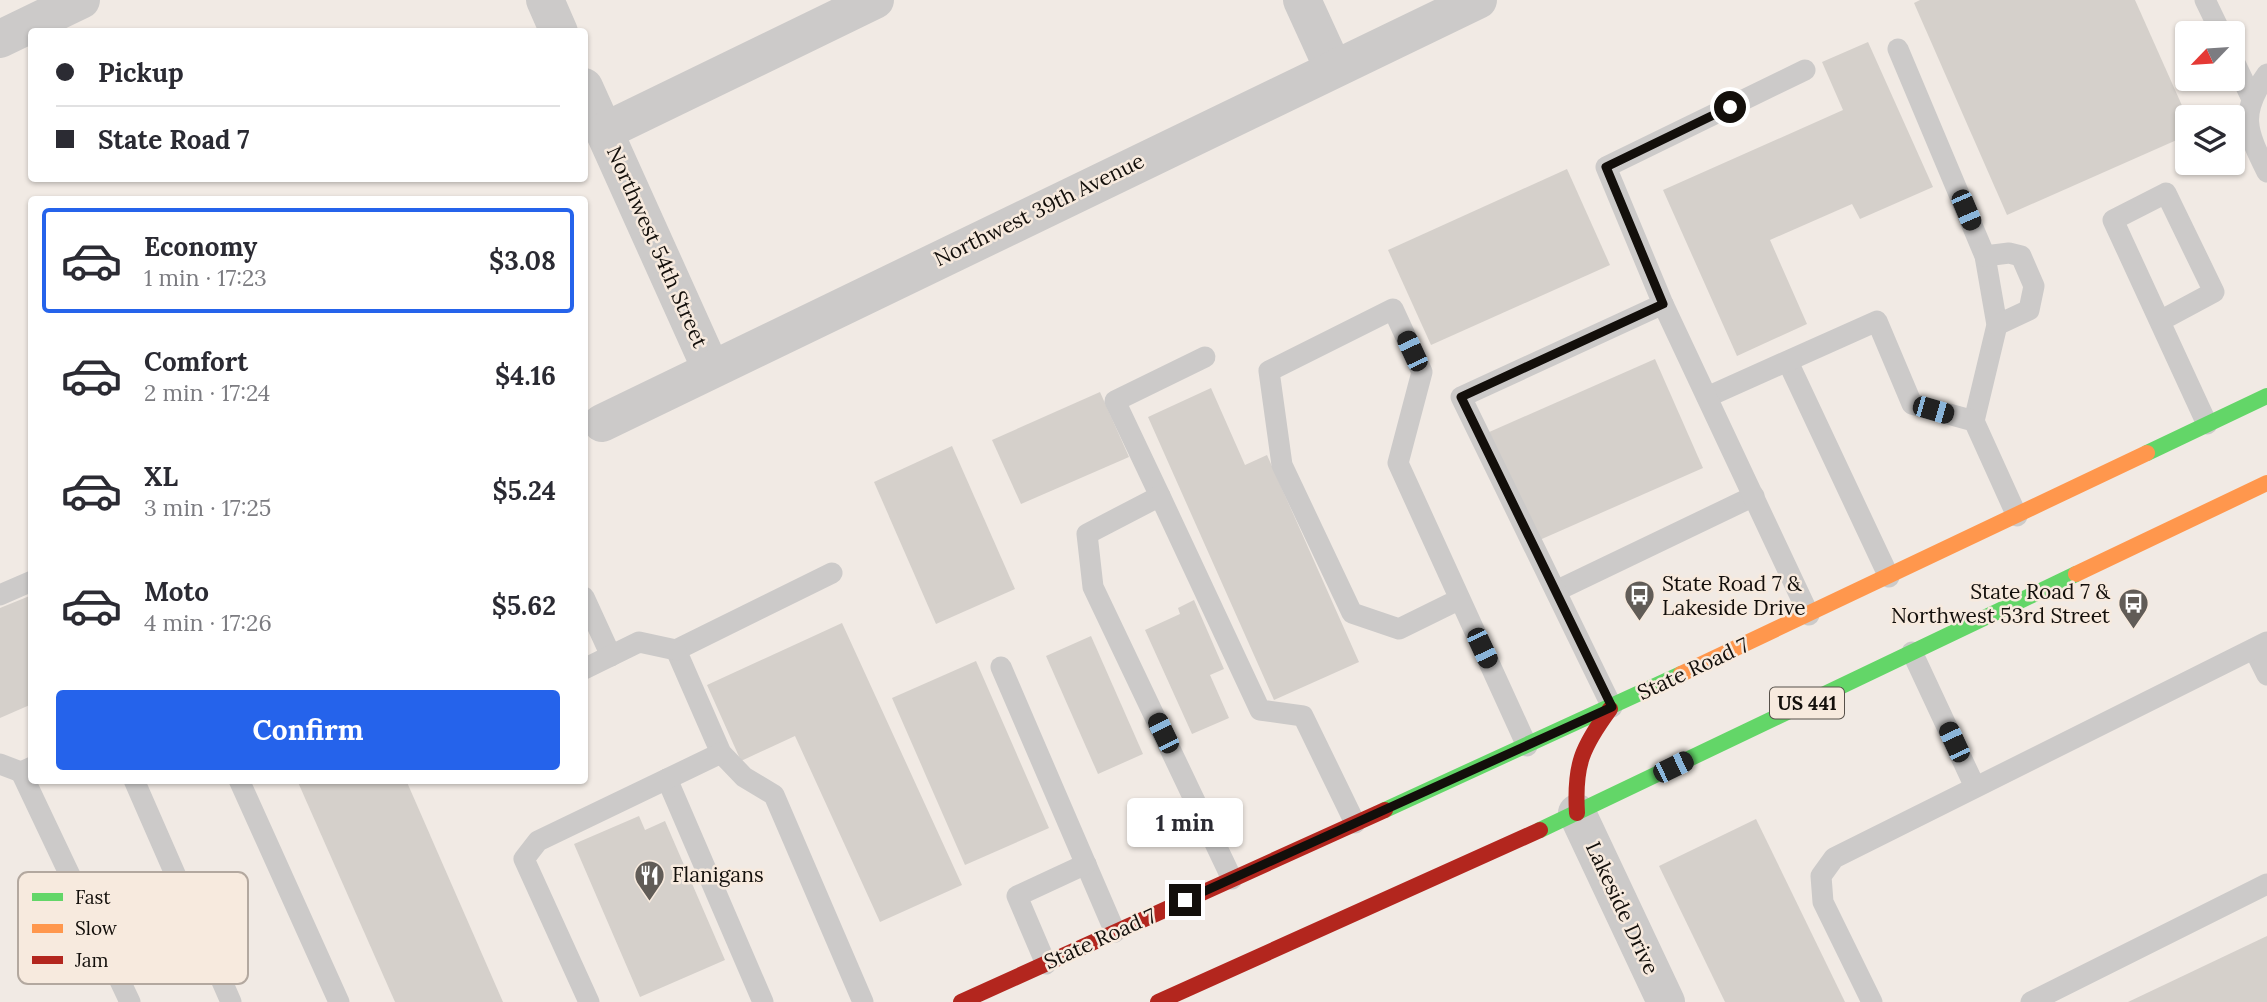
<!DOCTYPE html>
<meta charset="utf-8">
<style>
:root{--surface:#fff;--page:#f7f7f7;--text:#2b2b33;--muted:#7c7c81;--line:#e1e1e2;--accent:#2563eb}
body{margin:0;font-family:Lora,serif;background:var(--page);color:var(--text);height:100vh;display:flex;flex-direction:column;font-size:26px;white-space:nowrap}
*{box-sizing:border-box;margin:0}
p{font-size:23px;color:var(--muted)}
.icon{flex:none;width:38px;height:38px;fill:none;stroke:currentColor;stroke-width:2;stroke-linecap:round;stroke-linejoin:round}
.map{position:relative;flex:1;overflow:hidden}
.panel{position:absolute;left:28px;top:196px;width:560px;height:588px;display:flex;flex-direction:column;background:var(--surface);border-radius:7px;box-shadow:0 2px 5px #0004}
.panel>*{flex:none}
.banner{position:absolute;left:28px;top:28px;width:560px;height:154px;border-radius:7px;box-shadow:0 2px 5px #0004;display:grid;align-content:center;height:154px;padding:0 28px;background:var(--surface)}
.needle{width:46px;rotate:245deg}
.buttons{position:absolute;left:2175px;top:21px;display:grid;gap:14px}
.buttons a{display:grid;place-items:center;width:70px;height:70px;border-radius:7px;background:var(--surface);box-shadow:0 2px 5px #0004;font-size:35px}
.end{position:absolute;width:32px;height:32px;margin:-16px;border:9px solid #130f0b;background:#fff;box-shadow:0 0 0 4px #fff}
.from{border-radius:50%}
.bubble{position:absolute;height:49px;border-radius:7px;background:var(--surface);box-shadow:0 2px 5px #0004;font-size:23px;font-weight:700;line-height:49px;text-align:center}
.car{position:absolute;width:21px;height:42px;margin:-21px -10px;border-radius:9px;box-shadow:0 0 5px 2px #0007;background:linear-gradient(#222 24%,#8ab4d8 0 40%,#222 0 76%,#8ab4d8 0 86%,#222 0)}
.banner b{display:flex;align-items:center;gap:24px;height:66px;font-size:26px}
.banner b+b{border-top:2px solid var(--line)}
.banner i{width:18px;height:18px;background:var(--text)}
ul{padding:12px 0 0;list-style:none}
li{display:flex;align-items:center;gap:21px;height:105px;margin:0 14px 10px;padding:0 14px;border:4px solid transparent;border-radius:7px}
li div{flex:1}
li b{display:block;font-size:26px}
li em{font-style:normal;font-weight:700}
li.current{border-color:var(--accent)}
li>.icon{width:63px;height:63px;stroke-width:1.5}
.button{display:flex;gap:14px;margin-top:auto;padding:14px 28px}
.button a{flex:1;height:80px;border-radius:7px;background:var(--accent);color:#fff;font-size:28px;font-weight:700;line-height:80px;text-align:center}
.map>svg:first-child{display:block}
.building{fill:#d5d0cb}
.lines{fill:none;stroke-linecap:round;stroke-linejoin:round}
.lane{stroke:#cccac9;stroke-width:21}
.street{stroke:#cccac9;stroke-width:38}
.fast{stroke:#63d668;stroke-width:16}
.slow{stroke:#ff974d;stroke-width:16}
.jam{stroke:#b3261e;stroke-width:16}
.route{stroke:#130f0b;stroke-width:9}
.labels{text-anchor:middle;stroke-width:5;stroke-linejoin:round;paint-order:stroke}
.shield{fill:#f7eade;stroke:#57514a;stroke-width:2}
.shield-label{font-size:19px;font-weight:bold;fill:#130f0b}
.street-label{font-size:21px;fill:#130f0b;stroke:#f7eade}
.poi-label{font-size:21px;fill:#130f0b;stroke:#f7eade;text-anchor:start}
.key{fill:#f7eade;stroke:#b3a89f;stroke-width:2}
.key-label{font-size:19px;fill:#130f0b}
</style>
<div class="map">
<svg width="2267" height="1002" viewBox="0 0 2267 1002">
<rect width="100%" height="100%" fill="#f1eae4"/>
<g class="building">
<polygon points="1920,0 2135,0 2188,119 2188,135 2007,215 1914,3"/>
<polygon points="1868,42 1933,187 1860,219 1852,204 1770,240 1807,324 1737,356 1663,190 1843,110 1822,62"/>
<polygon points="1567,169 1610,265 1431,345 1388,250"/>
<polygon points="1655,359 1703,468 1535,542 1487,433"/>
<polygon points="1211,388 1245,465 1267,455 1359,662 1274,700 1148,417"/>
<polygon points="1100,392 1129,457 1021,504 992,440"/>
<polygon points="952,446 1015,589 936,624 874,482"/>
<polygon points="32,595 32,704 0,718 0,608"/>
<polygon points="1194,600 1224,669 1210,675 1229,718 1192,734 1145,630 1180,614 1178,608"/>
<polygon points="842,623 962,885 880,922 795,736 741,761 707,685"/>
<polygon points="1091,636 1143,754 1098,774 1046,656"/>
<polygon points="976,661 1049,828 965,865 892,698"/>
<polygon points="297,780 406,780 503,1002 395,1002"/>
<polygon points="639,816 645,830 665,821 725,960 640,997 574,844"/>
<polygon points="1756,819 1845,1002 1725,1002 1659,866"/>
<polygon points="2267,936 2267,1002 2128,1002"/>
</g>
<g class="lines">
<g class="lane">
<polyline points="2205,0 2221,33"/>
<polyline points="1898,49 1985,256 1997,325 1974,421"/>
<polyline points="2233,59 2251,97"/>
<path d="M2267 74C2239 114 2246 130 2267 172"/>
<polyline points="1985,256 2009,253 2021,256 2034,286 2029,310 1997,325"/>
<polyline points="1663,304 1606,167 1805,70"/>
<polyline points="2160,321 2214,292 2166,193 2113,220 2207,424"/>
<polyline points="1788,362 1889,577"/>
<polyline points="1707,397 1877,321 1912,404 1974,421 2017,516"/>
<polyline points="1160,496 1115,401 1205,357"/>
<polyline points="832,573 676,650 721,753 744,777 774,795 863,1002"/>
<polyline points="1556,591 1754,496"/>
<polyline points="0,595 32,581"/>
<polyline points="584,597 611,656"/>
<polyline points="1460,599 1399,629 1352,613 1282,465 1269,371 1393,309 1422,372 1398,463 1527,746"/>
<polyline points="2254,649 2267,675"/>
<polyline points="1912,652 1975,787"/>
<polyline points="1001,667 1115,932"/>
<polyline points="584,669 639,642 676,650"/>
<polyline points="1612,707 1461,397 1663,304 1809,615"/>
<polyline points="0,764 21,772"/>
<polyline points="32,767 21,772 130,1002"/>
<polyline points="667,779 763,1002"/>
<polyline points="134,780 231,1002"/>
<polyline points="239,780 339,1002"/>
<polyline points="1232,879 1093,587 1087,534 1160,496 1260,710 1303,716 1355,823"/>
<polyline points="1046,964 1017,896 1086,864"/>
<polyline points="589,1002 524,859 538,841 721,753"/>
<polyline points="1872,1002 1823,902 1821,876 1834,858 2267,642"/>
<polyline points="2031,1002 2267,884"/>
</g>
<g class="street">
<polyline points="545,0 559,32"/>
<polyline points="1302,0 1333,68"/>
<polyline points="0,39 81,0"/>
<polyline points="584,87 711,369"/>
<polyline points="605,131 875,0"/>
<polyline points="602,423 1478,0"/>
<polyline points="1577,813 1666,1002"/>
</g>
<g class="fast">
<polyline points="2147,453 2267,396"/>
<polyline points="1385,810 1681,674"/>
<polyline points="1540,830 2076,574"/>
</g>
<g class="slow">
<polyline points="2076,574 2267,483"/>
<polyline points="1681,674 2147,453"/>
</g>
<g class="jam">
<path d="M1577 813C1574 765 1582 747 1610 709"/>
<polyline points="961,1002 1385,810"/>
<polyline points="1158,1002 1540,830"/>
</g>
</g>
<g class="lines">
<polyline class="route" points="1185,900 1612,707 1461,397 1663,304 1606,167 1730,107"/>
</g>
<defs>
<symbol id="bus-pin" viewBox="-11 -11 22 30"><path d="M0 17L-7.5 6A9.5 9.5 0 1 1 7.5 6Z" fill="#615c57" stroke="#f7eade"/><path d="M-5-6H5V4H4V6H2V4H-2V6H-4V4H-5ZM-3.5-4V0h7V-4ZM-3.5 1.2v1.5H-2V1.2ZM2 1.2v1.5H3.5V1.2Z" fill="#fff"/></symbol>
<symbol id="restaurant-pin" viewBox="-11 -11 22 30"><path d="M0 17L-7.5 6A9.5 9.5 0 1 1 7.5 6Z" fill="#615c57" stroke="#f7eade"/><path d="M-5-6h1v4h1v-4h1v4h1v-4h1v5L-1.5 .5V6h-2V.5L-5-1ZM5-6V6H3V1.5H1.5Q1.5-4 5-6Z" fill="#fff"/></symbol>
</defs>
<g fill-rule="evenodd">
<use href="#bus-pin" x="1622" y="578" width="35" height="47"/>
<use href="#bus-pin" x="2116" y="586" width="35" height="47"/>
<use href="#restaurant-pin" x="632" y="858" width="35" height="47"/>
</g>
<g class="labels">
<rect class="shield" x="1770" y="687.5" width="74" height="31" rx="5"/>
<g class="shield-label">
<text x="1807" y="710">US 441</text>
</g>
<g class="street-label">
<text transform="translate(1039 210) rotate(-26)" y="7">Northwest 39th Avenue</text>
<text transform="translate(657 247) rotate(66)" y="7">Northwest 54th Street</text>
<text transform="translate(1693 669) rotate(-25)" y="7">State Road 7</text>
<text transform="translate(1622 908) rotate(65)" y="7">Lakeside Drive</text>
<text transform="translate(1100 939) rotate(-24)" y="7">State Road 7</text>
</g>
<g class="poi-label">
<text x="1662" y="591">State Road 7 &amp;<tspan x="1662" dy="24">Lakeside Drive</tspan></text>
<text x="2110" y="599" text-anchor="end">State Road 7 &amp;<tspan x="2110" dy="24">Northwest 53rd Street</tspan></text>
<text x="672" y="882">Flanigans</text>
</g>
</g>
<rect x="18" y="872" width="230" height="112" rx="10" class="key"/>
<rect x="32" y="893" width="31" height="8" fill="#63d668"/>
<rect x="32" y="924" width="31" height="9" fill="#ff974d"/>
<rect x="32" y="956" width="31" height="8" fill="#b3261e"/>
<g class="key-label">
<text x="75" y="904">Fast</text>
<text x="75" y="935">Slow</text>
<text x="75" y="967">Jam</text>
</g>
</svg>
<div class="buttons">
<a><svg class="needle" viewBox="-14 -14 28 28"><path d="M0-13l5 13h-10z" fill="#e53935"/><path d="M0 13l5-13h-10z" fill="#7c7c81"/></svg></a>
<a><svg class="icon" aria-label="layers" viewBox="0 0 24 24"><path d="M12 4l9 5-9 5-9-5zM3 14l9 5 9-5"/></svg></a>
</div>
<i class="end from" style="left:1730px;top:107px"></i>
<i class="end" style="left:1185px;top:900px"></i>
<div class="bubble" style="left:1127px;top:798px;width:116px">1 min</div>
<i class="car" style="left:1966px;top:210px;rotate:157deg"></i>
<i class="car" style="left:1412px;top:351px;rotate:335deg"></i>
<i class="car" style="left:1933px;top:410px;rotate:106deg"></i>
<i class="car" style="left:1482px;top:648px;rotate:155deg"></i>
<i class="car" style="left:1163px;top:733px;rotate:334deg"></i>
<i class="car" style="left:1954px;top:742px;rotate:335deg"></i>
<i class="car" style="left:1673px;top:767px;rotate:64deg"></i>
<div class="banner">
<b><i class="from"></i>Pickup</b>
<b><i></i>State Road 7</b>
</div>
<section class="panel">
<ul>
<li class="current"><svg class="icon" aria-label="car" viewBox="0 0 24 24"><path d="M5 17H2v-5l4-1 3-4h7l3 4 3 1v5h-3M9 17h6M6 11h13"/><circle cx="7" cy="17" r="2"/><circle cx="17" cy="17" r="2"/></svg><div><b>Economy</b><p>1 min · 17:23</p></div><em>$3.08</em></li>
<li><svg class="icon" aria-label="car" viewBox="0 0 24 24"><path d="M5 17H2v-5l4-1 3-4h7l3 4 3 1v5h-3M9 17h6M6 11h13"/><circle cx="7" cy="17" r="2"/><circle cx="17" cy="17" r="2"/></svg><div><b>Comfort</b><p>2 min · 17:24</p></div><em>$4.16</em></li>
<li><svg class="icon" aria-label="car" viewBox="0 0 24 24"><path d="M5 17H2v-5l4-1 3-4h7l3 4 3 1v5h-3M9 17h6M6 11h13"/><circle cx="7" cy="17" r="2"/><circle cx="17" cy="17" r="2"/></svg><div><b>XL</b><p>3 min · 17:25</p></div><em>$5.24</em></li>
<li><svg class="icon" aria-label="car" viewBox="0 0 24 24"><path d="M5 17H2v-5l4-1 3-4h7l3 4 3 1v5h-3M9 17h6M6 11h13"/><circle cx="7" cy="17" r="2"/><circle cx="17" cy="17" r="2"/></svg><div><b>Moto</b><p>4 min · 17:26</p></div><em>$5.62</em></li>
</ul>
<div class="button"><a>Confirm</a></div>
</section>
</div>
